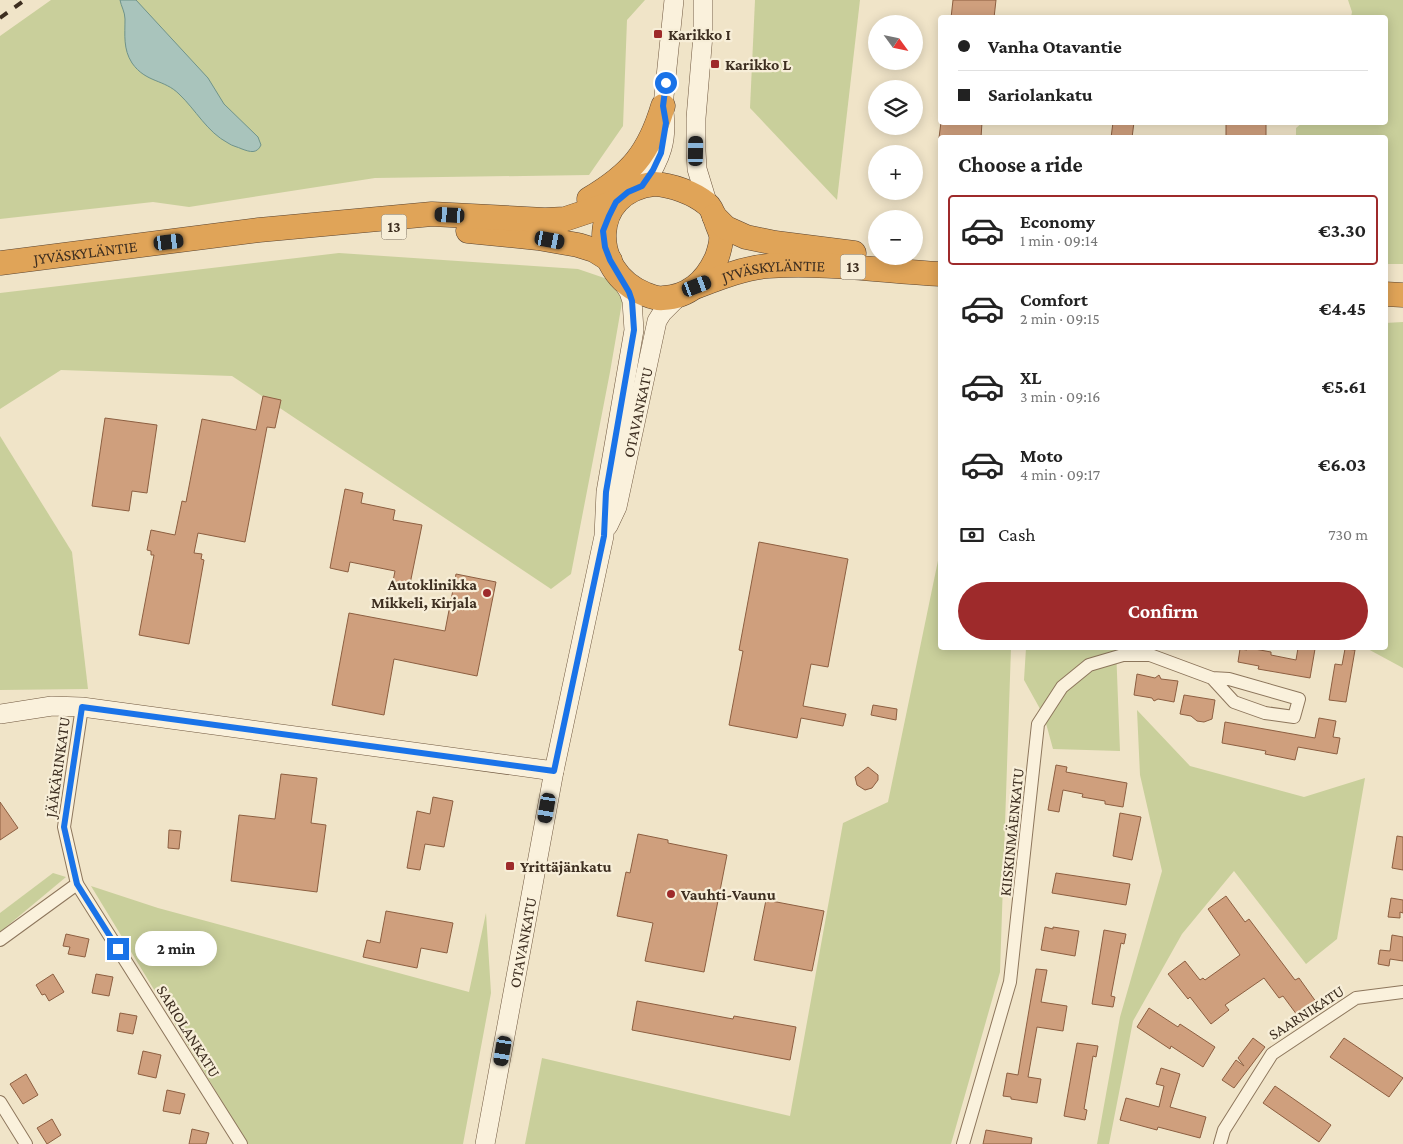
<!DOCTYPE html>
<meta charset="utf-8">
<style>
:root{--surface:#fff;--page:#f6f6f6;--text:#222;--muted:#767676;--line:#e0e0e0;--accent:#9e2a2b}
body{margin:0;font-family:"Crimson Pro",serif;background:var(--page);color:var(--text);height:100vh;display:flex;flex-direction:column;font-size:19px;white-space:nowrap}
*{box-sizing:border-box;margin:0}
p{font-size:16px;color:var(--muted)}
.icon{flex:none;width:28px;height:28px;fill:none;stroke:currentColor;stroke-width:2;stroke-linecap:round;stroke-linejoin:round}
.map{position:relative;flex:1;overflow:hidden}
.sheet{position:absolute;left:938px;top:135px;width:450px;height:515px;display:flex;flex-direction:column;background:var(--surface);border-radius:5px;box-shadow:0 2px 12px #0003}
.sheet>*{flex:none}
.banner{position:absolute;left:938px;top:15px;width:450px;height:110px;border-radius:5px;box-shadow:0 2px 12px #0003;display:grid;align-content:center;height:110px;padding:0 20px;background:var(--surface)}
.needle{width:32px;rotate:123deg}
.fabs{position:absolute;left:868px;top:15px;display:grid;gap:10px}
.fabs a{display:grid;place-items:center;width:55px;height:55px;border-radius:50%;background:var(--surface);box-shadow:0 2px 12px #0003;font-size:25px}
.end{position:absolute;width:22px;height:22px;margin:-11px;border:6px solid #1a73e8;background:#fff;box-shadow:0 0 0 2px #fff}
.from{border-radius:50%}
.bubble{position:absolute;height:35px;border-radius:18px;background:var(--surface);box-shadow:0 2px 12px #0003;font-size:16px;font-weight:700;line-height:35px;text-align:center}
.car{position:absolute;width:15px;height:30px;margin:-15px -8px;border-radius:6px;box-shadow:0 0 4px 1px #0007;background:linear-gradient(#222 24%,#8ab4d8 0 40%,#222 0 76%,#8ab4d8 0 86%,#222 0)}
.banner b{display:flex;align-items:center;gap:18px;height:48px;font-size:19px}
.banner b+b{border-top:1px solid var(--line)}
.banner i{width:12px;height:12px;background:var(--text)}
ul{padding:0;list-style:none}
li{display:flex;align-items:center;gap:15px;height:70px;margin:0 10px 8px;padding:0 10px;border:2px solid transparent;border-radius:5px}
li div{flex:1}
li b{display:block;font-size:19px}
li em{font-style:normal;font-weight:700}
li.on{border-color:var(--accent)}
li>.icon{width:45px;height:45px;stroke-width:1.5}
h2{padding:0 20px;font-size:22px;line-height:60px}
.pay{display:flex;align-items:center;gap:12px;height:55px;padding:0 20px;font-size:19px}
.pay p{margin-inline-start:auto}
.primary-button{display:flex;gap:10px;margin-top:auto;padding:10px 20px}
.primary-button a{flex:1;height:58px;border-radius:30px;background:var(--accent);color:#fff;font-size:20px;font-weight:700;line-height:58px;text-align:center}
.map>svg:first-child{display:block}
.green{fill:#c9cf9b}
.water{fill:#a9c4bc;stroke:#6f938a}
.building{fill:#cf9f7d;stroke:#8d5f41}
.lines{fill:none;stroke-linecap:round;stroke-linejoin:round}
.street-casing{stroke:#8d765c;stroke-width:14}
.secondary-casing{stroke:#6f573f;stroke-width:20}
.highway-casing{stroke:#5b4430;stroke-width:25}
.street{stroke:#faf1dc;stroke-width:12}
.secondary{stroke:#faf1dc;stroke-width:19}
.highway{stroke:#e0a458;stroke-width:24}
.rail{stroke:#3d2e20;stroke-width:4;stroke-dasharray:9 9;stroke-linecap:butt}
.route{stroke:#1a73e8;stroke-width:6}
.poi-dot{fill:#9e2a2b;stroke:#f7eed8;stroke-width:2}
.labels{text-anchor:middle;stroke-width:4.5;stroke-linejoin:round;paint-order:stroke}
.shield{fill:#f7eed8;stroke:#756857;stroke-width:1}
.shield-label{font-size:15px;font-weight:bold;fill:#3d2e20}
.poi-label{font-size:16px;font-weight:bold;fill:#3d2e20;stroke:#f7eed8;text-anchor:start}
.street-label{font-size:16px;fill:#3d2e20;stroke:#f7eed8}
</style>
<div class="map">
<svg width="1403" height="1144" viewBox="0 0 1403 1144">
<rect width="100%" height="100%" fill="#f0e4c8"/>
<g class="green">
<polygon points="51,0 645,0 627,20 623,126 589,175 375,178 189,207 153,202 0,219 0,36"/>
<polygon points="755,0 860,0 837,200 750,108"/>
<polygon points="1348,0 1403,0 1403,264 1385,264 1385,138 1296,137 1296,128 1302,123 1385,122 1385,18 1351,17 1352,12"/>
<polygon points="339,253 578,269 625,285 610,372 571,574 551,589 232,376 61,370 0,409 0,293"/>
<polygon points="1403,322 1403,668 1366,648 1385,648 1385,323"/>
<polygon points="0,436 72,552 88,689 0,690"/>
<polygon points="940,551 940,648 1011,648 1000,972 951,1144 525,1144 542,1058 790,1116 843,823 888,802"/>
<polygon points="1026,648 1116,648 1120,751 1053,749 1044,716 1024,680"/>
<polygon points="1137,710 1190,766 1304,797 1365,778 1337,939 1306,964 1234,871 1182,934 1133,1021 1109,1144 1097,1144 1120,1017 1162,871 1140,775"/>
<polygon points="53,873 66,877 0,932 0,913"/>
<polygon points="91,886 158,908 469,992 486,913 491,993 463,1144 248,1144"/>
</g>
<path class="water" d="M120 0H136L208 78 224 104 258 137 261 145C257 154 250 152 242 149 238 147 232 146 228 143 207 132 196 110 179 94 164 79 146 83 132 63 123 49 125 35 125 19 125 12 121 6 120 0Z"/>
<g class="building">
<polygon points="953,0 996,0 994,18 951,18"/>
<polygon points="941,122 982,122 981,138 939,138"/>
<polygon points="1113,122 1134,122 1132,138 1111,138"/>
<polygon points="1226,122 1266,122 1266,136 1226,137"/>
<polygon points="263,396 281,400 275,428 267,427 245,542 198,533 194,553 202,554 201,559 204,560 189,644 139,635 154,555 151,555 151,551 147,550 151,530 175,535 182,501 186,502 202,419 256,430"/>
<polygon points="105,418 157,425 147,493 132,491 129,511 92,506"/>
<polygon points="345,489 363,493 361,503 395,510 393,520 422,525 410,584 393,581 395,571 350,562 348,572 330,568"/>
<polygon points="759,542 848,559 828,667 811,664 803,706 846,714 843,726 801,718 797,738 729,725 743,651 739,650"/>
<polygon points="456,574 496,582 477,676 394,659 384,715 332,705 349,613 445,631"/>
<polygon points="1249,648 1271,652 1271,655 1296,660 1298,648 1315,649 1310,678 1258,669 1259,666 1238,662 1240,649 1247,650"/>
<polygon points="1345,649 1355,650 1346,702 1329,700 1335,664 1342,665"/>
<polygon points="1137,674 1155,678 1159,675 1161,679 1178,681 1174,702 1158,699 1154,701 1152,698 1134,695"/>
<polygon points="1184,695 1215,700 1212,719 1204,722 1197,721 1191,716 1180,714"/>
<polygon points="873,705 897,709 896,720 871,715"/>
<polygon points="1319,718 1336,721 1333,737 1340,738 1337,754 1298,747 1295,760 1265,754 1266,751 1222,743 1225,722 1315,738"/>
<polygon points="1056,765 1067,767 1066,772 1127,783 1123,807 1105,804 1105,801 1082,797 1083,794 1063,790 1059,812 1048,810"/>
<polygon points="868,767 878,775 878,780 872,788 865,790 857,785 855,777"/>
<polygon points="281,774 317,778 311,823 326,825 317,892 231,881 239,815 275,819"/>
<polygon points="433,797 453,801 444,847 425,844 420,870 407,868 417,811 430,814"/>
<polygon points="0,802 18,828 0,840"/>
<polygon points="1120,813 1141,817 1132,860 1113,856"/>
<polygon points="169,830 181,831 179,849 168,848"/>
<polygon points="638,834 668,840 668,843 727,855 704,972 645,961 653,923 617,916 626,872 630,873"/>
<polygon points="1397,836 1403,837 1403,870 1392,868"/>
<polygon points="1056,873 1130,884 1126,905 1052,893"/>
<polygon points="1226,896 1245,922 1249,919 1295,980 1299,978 1319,1006 1300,1019 1283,996 1279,998 1264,978 1225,1005 1229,1010 1211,1024 1190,997 1188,999 1168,974 1185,961 1200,980 1203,978 1205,980 1240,955 1208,909"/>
<polygon points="1391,898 1403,900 1403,913 1400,912 1400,918 1388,917"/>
<polygon points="766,900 824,911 812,971 754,960"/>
<polygon points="386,911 453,923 447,953 421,948 417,968 363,957 367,940 380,943"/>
<polygon points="1045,927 1053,929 1053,927 1079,931 1075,956 1041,950"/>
<polygon points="1104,930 1126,934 1124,944 1121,943 1111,996 1115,997 1113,1007 1092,1004"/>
<polygon points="66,934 89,939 85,957 68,954 70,947 63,946"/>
<polygon points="1392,935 1403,937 1403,961 1390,959 1389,966 1378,964 1380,950 1390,951"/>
<polygon points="1036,969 1047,970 1041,1002 1067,1006 1063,1031 1037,1027 1028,1077 1041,1079 1037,1103 1011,1099 1011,1097 1003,1096 1007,1073 1018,1075"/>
<polygon points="53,974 64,992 49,1001 45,994 42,995 36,985"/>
<polygon points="96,974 113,977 109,996 92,993"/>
<polygon points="637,1001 733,1019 734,1016 796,1027 790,1060 632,1030"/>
<polygon points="1149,1008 1178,1027 1180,1024 1215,1047 1203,1067 1171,1046 1170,1049 1137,1027"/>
<polygon points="120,1013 137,1016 133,1034 117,1031"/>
<polygon points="1253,1038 1265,1047 1234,1088 1222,1080 1236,1060 1244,1066 1238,1058"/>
<polygon points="1344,1038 1403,1078 1389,1097 1330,1057"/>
<polygon points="1077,1043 1098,1046 1096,1057 1093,1056 1084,1109 1087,1110 1085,1120 1064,1116"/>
<polygon points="143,1051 161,1055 156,1078 138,1074"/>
<polygon points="1161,1068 1180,1074 1170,1107 1206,1117 1200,1138 1158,1127 1157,1130 1120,1120 1126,1098 1159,1107 1164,1086 1156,1084"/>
<polygon points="26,1074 38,1095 23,1104 10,1084"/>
<polygon points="1275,1086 1331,1125 1319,1142 1263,1103"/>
<polygon points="167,1090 185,1094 180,1114 163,1111"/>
<polygon points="52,1119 61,1135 47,1144 37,1128"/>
<polygon points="192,1129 209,1133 206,1144 189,1144"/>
<polygon points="986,1130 1032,1138 1031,1144 983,1144"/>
</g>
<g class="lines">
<defs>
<g id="street">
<polyline points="77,884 241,1144"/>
<polyline points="0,940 77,884 64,827 82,707"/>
<polyline points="0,1102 26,1144"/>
<polyline points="963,1144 1010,982 1038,724 1062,687 1089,665 1123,655 1150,655 1212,678 1234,702 1265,713 1294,717 1299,699 1229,679 1212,678"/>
<polyline points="1220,1144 1224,1130 1272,1054 1356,998 1403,992"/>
</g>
<g id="secondary">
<polyline points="703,0 703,35 696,118 696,151 697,169 708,205"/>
<path d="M643 186C661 159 669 139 663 106L674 0"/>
<path id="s1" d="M608 526 617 507 657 321 662 313 680 295"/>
<polyline points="0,714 52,706 82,707 554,771"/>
<path id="s2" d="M485 1144 554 771 604 536 606 492 634 330 632 301 629 292 621 279"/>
</g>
<g id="highway">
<path d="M654 184C672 185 694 193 707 204 711 207 714 215 716 221 717 225 720 230 721 235 722 242 719 251 717 257 707 280 689 297 663 298 657 299 650 296 645 294 589 272 589 191 654 184Z"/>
<path d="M589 199C631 174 649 153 663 106"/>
<polyline points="714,216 726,228 746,237 775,243 854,253"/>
<polyline points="468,231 538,238 578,245 594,250 610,260"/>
<path id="s3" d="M0 263 259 230 432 214 545 220 565 219 616 202"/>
<path id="s4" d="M698 286C719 278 744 268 768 266 825 262 883 271 940 274"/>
<polyline points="1385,294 1403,295"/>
</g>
</defs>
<use href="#street" class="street-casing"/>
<use href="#secondary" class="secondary-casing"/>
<use href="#highway" class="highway-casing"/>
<use href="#street" class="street"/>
<use href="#secondary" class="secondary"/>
<use href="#highway" class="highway"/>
<polyline class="rail" points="0,18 25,0"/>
</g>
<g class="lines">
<polyline class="route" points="118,949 77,884 64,827 82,707 554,771 604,536 606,492 634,330 632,301 629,292 610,260 605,247 603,231 609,216 616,202 628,192 642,186 653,170 661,153 666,123 663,106 666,83"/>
</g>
<g class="poi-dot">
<rect x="653" y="29" width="10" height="10" rx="2.5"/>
<rect x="710" y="59" width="10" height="10" rx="2.5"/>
<circle cx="487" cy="593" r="5"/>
<rect x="505" y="861" width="10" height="10" rx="2.5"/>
<circle cx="671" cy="894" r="5"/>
</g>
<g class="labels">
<g class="shield">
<rect x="381.5" y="214.5" width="25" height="25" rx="4"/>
<rect x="840.5" y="254.5" width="25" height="25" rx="4"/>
</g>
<g class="shield-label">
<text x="394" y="232">13</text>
<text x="853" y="272">13</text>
</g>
<g class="poi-label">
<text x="668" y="40">Karikko I</text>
<text x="725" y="70">Karikko L</text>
<text x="477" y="590" text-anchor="end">Autoklinikka<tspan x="477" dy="18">Mikkeli, Kirjala</tspan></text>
<text x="520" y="872">Yrittäjänkatu</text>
<text x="681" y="900">Vauhti-Vaunu</text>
</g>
<g class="street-label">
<text dy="6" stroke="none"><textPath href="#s3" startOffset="86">JYVÄSKYLÄNTIE</textPath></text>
<text dy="6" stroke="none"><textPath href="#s4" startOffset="78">JYVÄSKYLÄNTIE</textPath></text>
<text dy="6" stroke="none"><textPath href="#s1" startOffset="118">OTAVANKATU</textPath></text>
<text transform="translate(57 767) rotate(-82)" y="6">JÄÄKÄRINKATU</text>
<text transform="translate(1011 832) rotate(-84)" y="6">KIISKINMÄENKATU</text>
<text dy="6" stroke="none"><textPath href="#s2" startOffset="205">OTAVANKATU</textPath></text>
<text transform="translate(1306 1012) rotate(-33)" y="6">SAARNIKATU</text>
<text transform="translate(189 1031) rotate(58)" y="6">SARIOLANKATU</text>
</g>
</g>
</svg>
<div class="fabs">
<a><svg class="needle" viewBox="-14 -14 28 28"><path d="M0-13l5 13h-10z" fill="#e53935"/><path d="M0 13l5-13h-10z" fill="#767676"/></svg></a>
<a><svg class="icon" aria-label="layers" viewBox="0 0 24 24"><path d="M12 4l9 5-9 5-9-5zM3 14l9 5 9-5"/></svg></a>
<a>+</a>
<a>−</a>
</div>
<i class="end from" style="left:666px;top:83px"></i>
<i class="end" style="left:118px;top:949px"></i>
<div class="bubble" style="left:135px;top:931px;width:82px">2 min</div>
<i class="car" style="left:696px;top:151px;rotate:1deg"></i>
<i class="car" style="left:450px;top:215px;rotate:273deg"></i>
<i class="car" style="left:550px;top:240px;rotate:101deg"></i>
<i class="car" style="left:169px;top:242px;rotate:83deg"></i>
<i class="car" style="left:697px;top:286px;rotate:69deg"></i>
<i class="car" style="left:547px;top:808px;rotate:190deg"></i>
<i class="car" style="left:503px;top:1051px;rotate:190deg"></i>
<div class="banner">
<b><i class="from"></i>Vanha Otavantie</b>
<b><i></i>Sariolankatu</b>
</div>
<section class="sheet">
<h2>Choose a ride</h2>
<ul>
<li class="on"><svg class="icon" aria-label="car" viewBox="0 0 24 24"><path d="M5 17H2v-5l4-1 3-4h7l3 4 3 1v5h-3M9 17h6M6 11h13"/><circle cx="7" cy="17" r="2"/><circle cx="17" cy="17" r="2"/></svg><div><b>Economy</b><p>1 min · 09:14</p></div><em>€3.30</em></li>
<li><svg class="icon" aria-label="car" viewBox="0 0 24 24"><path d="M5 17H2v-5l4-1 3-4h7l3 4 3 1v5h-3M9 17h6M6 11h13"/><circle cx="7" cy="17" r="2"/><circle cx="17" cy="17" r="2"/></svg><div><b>Comfort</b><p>2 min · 09:15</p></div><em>€4.45</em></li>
<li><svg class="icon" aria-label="car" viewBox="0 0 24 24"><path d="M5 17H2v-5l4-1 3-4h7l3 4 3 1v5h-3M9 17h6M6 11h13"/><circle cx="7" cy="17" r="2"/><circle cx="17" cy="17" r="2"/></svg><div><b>XL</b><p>3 min · 09:16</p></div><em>€5.61</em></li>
<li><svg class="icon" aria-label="car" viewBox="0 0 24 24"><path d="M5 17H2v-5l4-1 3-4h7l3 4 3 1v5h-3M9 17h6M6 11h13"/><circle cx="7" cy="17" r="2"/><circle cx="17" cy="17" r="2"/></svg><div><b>Moto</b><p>4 min · 09:17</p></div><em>€6.03</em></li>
</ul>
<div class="pay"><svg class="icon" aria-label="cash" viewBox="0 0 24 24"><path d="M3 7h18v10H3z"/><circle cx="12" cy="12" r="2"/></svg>Cash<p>730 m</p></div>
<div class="primary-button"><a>Confirm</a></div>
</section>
</div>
